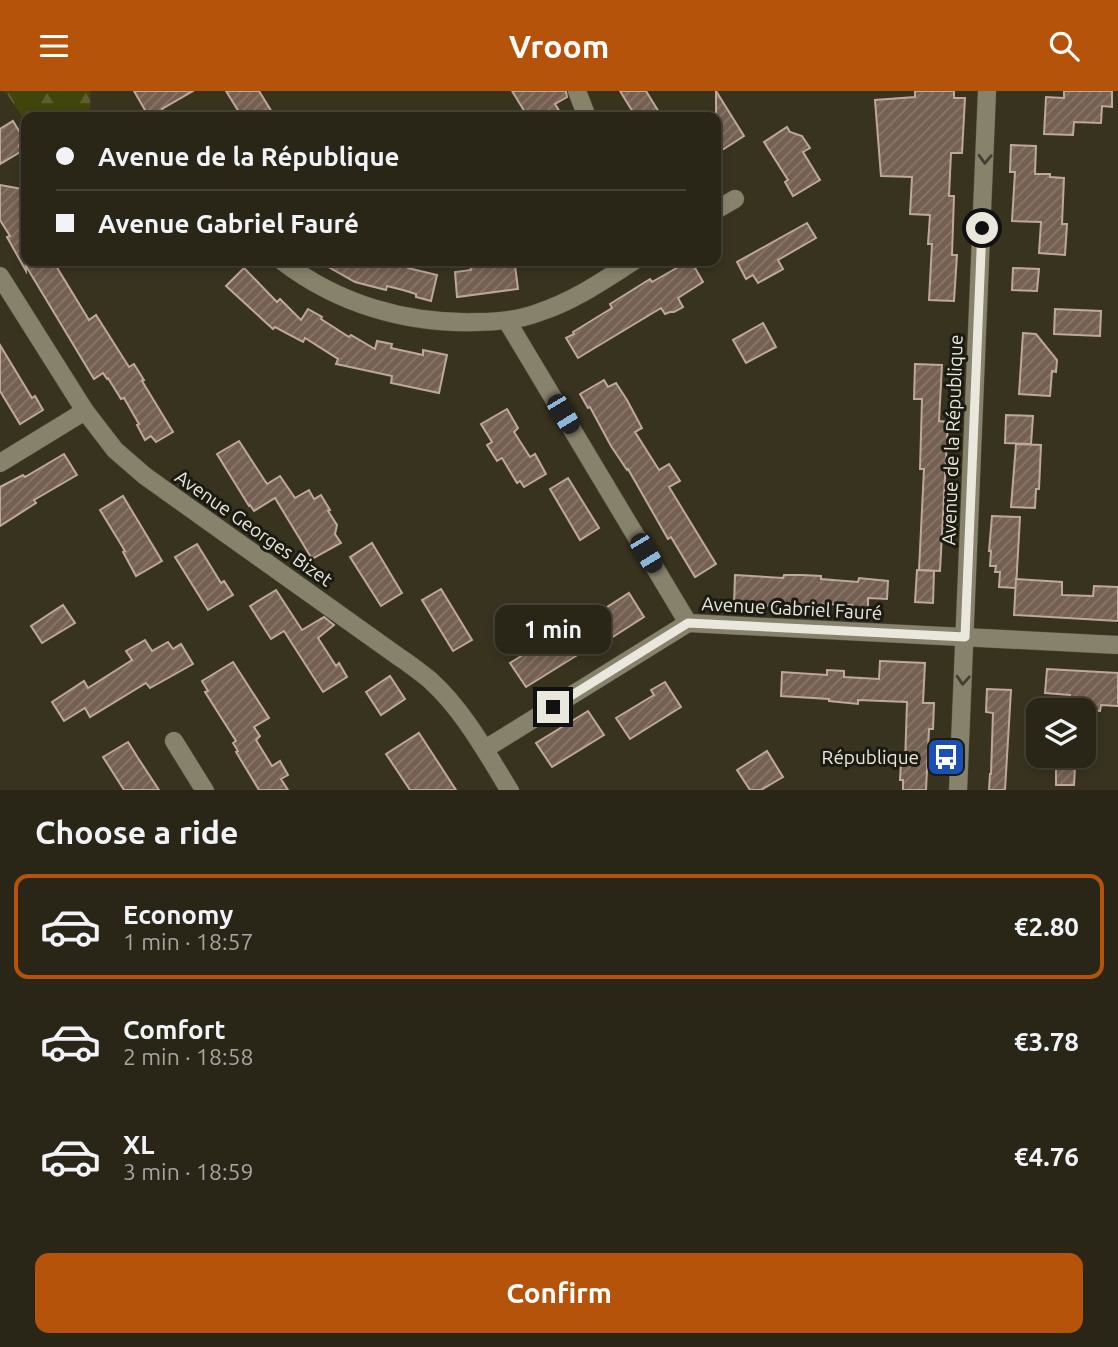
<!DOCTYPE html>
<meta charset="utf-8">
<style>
:root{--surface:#292617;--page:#353224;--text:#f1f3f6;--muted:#a5a5a1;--line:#454336;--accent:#b45309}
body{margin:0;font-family:Ubuntu,sans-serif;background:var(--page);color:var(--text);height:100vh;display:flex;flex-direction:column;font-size:26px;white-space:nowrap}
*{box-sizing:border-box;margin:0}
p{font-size:23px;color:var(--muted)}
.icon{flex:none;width:38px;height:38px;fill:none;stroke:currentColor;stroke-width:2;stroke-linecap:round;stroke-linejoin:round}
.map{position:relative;height:699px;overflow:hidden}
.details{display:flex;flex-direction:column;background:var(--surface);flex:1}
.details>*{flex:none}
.top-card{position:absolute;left:21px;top:21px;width:700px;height:154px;border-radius:14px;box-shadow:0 4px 10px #0003,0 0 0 2px var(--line);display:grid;align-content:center;height:154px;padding:0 35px;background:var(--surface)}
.tools{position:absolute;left:1026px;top:607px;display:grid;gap:14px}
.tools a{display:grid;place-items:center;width:70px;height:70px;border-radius:14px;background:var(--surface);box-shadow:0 4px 10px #0003,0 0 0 2px var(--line);font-size:35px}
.end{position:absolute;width:32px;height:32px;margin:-16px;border:9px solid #eae8dc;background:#111;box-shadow:0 0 0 4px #111}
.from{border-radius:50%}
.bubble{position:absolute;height:49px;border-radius:14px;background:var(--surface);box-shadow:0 4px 10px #0003,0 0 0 2px var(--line);font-size:23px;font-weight:700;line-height:49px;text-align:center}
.car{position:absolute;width:21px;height:42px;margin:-21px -10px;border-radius:9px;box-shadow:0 0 5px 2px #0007;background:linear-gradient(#222 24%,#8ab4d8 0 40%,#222 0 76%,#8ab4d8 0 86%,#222 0)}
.top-card b{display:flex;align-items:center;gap:24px;height:66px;font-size:26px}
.top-card b+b{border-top:2px solid var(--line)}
.top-card i{width:18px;height:18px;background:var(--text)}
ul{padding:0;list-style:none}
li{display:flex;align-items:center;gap:21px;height:105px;margin:0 14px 10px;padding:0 21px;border:4px solid transparent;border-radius:14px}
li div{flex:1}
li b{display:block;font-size:26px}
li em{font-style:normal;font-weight:700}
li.on{border-color:var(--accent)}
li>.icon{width:63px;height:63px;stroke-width:1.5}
h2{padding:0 35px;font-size:32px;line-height:84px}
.action{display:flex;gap:14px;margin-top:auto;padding:14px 35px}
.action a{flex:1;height:80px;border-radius:14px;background:var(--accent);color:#fff;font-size:28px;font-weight:700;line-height:80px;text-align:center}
header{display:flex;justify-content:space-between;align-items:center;height:91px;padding:0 35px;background:var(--accent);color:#fff;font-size:32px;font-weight:700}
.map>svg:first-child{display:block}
.forest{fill:url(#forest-firs)}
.building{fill:url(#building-hatch);stroke:#bea899;stroke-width:2}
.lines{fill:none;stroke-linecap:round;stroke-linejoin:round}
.minor-casing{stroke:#53503e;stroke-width:19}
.minor{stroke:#86826b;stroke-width:18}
.oneway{stroke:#413f31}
.route{stroke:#eae8dc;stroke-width:9}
.labels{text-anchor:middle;stroke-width:6;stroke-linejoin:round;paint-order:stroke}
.street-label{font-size:19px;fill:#eae8dc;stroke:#1c1b12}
.poi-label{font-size:19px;fill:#eae8dc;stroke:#1c1b12;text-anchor:end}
</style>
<header><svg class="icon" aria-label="menu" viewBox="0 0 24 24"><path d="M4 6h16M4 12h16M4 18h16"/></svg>Vroom<svg class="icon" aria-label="search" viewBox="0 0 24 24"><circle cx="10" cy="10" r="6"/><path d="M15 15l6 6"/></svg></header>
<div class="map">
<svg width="1118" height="700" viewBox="0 0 1118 700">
<defs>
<pattern id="forest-firs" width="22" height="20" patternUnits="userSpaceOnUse" patternTransform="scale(1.75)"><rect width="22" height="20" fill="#40450c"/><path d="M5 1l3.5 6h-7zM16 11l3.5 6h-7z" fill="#5c602f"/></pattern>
<pattern id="building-hatch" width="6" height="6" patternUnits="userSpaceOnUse" patternTransform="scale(1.75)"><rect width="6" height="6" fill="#746052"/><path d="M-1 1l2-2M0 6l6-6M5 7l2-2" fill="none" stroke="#88776a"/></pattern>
</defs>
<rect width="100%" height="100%" fill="#37331f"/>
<polygon class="forest" points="0,0 91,0 89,26 26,26 26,32 7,3"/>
<g class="building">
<polygon points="134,0 193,0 162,18 166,26 149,26"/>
<polygon points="226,0 259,0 275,26 242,26"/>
<polygon points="512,0 566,0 567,6 555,13 563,26 528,26"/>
<polygon points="620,0 646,0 662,26 636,26"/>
<polygon points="716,0 744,45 716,63"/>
<polygon points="915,0 954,0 954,7 965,7 962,62 951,62 949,105 954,105 952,164 957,164 954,210 929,209 932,153 928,153 930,124 910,123 912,86 881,85 875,9 915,6"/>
<polygon points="1064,0 1112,0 1112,16 1102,15 1101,32 1074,31 1073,44 1044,43 1046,6 1064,7"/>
<polygon points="13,30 22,45 19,55 22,60 0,73 0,38"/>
<polygon points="787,36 790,41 802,45 810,57 803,61 820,89 793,105 785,91 788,89 764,51"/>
<polygon points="1011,54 1036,55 1035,83 1050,83 1050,86 1064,87 1062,133 1067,133 1065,164 1039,162 1041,131 1012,130 1015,81 1010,81"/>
<polygon points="0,94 22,98 26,104 26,170 53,170 89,229 96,224 129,276 134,273 144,289 142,290 173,341 156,351 151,345 145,349 137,334 139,333 124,307 121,308 108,287 107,288 103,282 94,288 26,175 26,180 7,146 10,145 0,129"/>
<polygon points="807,132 816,147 778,169 783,178 758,192 753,184 746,188 737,171"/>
<polygon points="318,170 410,170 408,177 437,184 431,210 416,206 416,203 403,199 387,195 386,199 355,191"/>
<polygon points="470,170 496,170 496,176 515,174 518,198 457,206 455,181 471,179"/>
<polygon points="689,170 691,170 703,191 678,207 683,216 674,221 670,221 665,223 661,217 578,267 566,247 574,243 573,241 612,217 610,213 650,188 652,191"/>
<polygon points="244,177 277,211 280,208 301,229 308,218 322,226 321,228 349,246 351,244 375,258 377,250 392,253 391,257 423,264 423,259 447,264 439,302 391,292 392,285 336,273 338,268 305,247 303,251 275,236 273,238 226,195"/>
<polygon points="1013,177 1039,178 1037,200 1012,199"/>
<polygon points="1055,218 1101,220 1100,245 1054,243"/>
<polygon points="763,232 776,256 746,272 733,249"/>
<polygon points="1023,242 1036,243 1057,269 1056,281 1052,280 1050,305 1019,303"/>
<polygon points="0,254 32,307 35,305 43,319 20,333 0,300"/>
<polygon points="915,273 942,274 939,330 948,331 940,480 919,479 924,378 920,378 922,308 914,308"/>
<polygon points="604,289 608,296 616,292 627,309 642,337 635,341 659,379 669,373 680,390 669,396 716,473 695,486 671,446 668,448 628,378 627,379 611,355 590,316 588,317 580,303"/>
<polygon points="507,318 518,337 514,341 530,366 535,363 546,383 524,396 520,390 517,392 502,367 497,370 487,354 492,351 481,333"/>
<polygon points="1006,324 1033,325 1031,353 1005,352"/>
<polygon points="239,350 267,393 280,385 295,407 309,399 314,408 321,404 330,419 328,420 337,434 335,443 341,452 312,468 275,407 254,420 250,414 249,415 217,363"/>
<polygon points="1016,353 1041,354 1039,398 1036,398 1035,417 1011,416"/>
<polygon points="64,363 77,384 34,409 36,412 0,435 0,396 23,384 25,386"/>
<polygon points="568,387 599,437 580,449 550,398"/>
<polygon points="123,405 162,470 136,485 123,461 125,460 100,419"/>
<polygon points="992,425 1020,426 1016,497 999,496 1000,481 995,481 996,475 990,475 991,460 989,460"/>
<polygon points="372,452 402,502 381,515 350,466"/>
<polygon points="197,453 221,492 224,490 233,504 208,519 175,466"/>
<polygon points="917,479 934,480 933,512 915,511"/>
<polygon points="735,484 783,487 784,484 802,484 821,485 821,488 858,491 859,487 888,490 887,508 868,507 868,519 853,518 852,514 823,513 822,517 734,514"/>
<polygon points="1016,488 1062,491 1062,504 1093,505 1094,495 1118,496 1118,530 1014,524"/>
<polygon points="441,498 472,549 453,560 422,509"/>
<polygon points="276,499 302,539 324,526 334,534 318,547 336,575 339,572 347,586 323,601 284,540 271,548 250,515"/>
<polygon points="629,502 644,526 594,558 592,555 526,596 510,572 563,539 565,543"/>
<polygon points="63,514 75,532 42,552 31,535"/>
<polygon points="145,549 152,560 168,551 173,558 181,553 193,573 150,597 146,592 90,626 85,617 64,630 52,611 84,590 88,597 132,569 126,560"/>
<polygon points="880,570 925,572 923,612 934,612 933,638 929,638 926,699 903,699 903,689 900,689 901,672 905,673 907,611 858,609 858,613 829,610 829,608 781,605 782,581 827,584 827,579 844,580 844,586 879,588"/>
<polygon points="233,571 269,627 254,636 260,645 256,649 272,675 280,670 288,684 281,688 288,699 259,699 236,661 238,660 233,652 236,650 205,601 208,600 202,590"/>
<polygon points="1047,578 1118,582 1118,615 1101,614 1100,620 1084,619 1084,613 1069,612 1070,604 1045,602"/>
<polygon points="390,585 405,608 381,624 366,601"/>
<polygon points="665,591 681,616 630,648 616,627 654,604 651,599"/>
<polygon points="987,598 1011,599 1005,699 989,699 990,683 991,683 993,622 986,621"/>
<polygon points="588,620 604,644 552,676 536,652"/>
<polygon points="419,642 456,699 410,699 386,663"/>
<polygon points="128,651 138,667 159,699 124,699 103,666"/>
<polygon points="767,660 783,686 761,699 750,699 737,679"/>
<polygon points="1056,675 1075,676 1074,694 1056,694"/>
</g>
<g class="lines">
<defs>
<g id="minor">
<polyline points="577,0 587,26"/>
<polyline points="716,119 735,108"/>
<path d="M282 170C338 213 406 233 477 231 499 231 520 229 540 221 574 210 604 189 634 170"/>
<path d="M0 185 85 320 115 359 145 385 399 566C410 573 420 581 430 589 464 620 486 661 510 700"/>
<polyline points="507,230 688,532"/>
<polyline points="0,372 85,320"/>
<polyline points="174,650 205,700"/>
<polyline points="485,658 688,532 1118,554"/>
<polyline points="958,700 987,0"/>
</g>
</defs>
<use href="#minor" class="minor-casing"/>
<use href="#minor" class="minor"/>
</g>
<defs><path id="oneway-chevron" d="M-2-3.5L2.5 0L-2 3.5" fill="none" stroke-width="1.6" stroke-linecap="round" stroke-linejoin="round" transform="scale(1.75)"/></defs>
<g class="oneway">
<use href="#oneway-chevron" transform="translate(985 68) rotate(92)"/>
<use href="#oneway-chevron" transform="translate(963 589) rotate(93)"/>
</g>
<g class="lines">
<polyline class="route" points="553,616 688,532 965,546 982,137"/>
</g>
<defs>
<symbol id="bus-square" viewBox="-11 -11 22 22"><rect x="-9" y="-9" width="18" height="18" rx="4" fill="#1a4fb4" stroke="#1c1b12"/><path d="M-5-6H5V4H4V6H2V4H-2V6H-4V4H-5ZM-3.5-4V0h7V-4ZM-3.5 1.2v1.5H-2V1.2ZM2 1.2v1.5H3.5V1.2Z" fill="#fff"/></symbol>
</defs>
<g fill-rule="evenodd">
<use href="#bus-square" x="924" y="644" width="44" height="44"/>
</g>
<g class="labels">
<g class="street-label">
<text transform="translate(952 349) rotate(-88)" y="7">Avenue de la République</text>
<text transform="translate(254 437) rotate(35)" y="7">Avenue Georges Bizet</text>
<text transform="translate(792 517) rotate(3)" y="7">Avenue Gabriel Fauré</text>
</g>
<g class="poi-label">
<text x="919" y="673">République</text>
</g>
</g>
</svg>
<div class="tools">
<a><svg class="icon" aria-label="layers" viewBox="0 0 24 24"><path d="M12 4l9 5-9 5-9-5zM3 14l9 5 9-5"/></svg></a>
</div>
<i class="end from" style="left:982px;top:137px"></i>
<i class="end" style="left:553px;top:616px"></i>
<div class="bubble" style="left:495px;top:514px;width:116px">1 min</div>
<i class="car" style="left:563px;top:323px;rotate:149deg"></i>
<i class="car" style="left:646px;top:462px;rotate:149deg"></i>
<div class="top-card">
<b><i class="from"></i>Avenue de la République</b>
<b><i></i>Avenue Gabriel Fauré</b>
</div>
</div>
<section class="details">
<h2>Choose a ride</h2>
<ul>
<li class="on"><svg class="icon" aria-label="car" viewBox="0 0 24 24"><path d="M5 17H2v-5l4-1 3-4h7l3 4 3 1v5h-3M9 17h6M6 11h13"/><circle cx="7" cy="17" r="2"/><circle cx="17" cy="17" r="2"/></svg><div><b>Economy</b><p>1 min · 18:57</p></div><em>€2.80</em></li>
<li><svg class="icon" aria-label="car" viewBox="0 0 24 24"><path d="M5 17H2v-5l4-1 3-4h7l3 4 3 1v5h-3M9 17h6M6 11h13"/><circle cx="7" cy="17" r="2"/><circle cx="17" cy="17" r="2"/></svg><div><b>Comfort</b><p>2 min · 18:58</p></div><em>€3.78</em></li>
<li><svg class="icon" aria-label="car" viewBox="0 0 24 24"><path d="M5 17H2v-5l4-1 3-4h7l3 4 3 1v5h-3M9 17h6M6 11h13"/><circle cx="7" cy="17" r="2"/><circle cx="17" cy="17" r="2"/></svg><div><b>XL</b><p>3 min · 18:59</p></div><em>€4.76</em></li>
</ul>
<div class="action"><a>Confirm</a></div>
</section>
